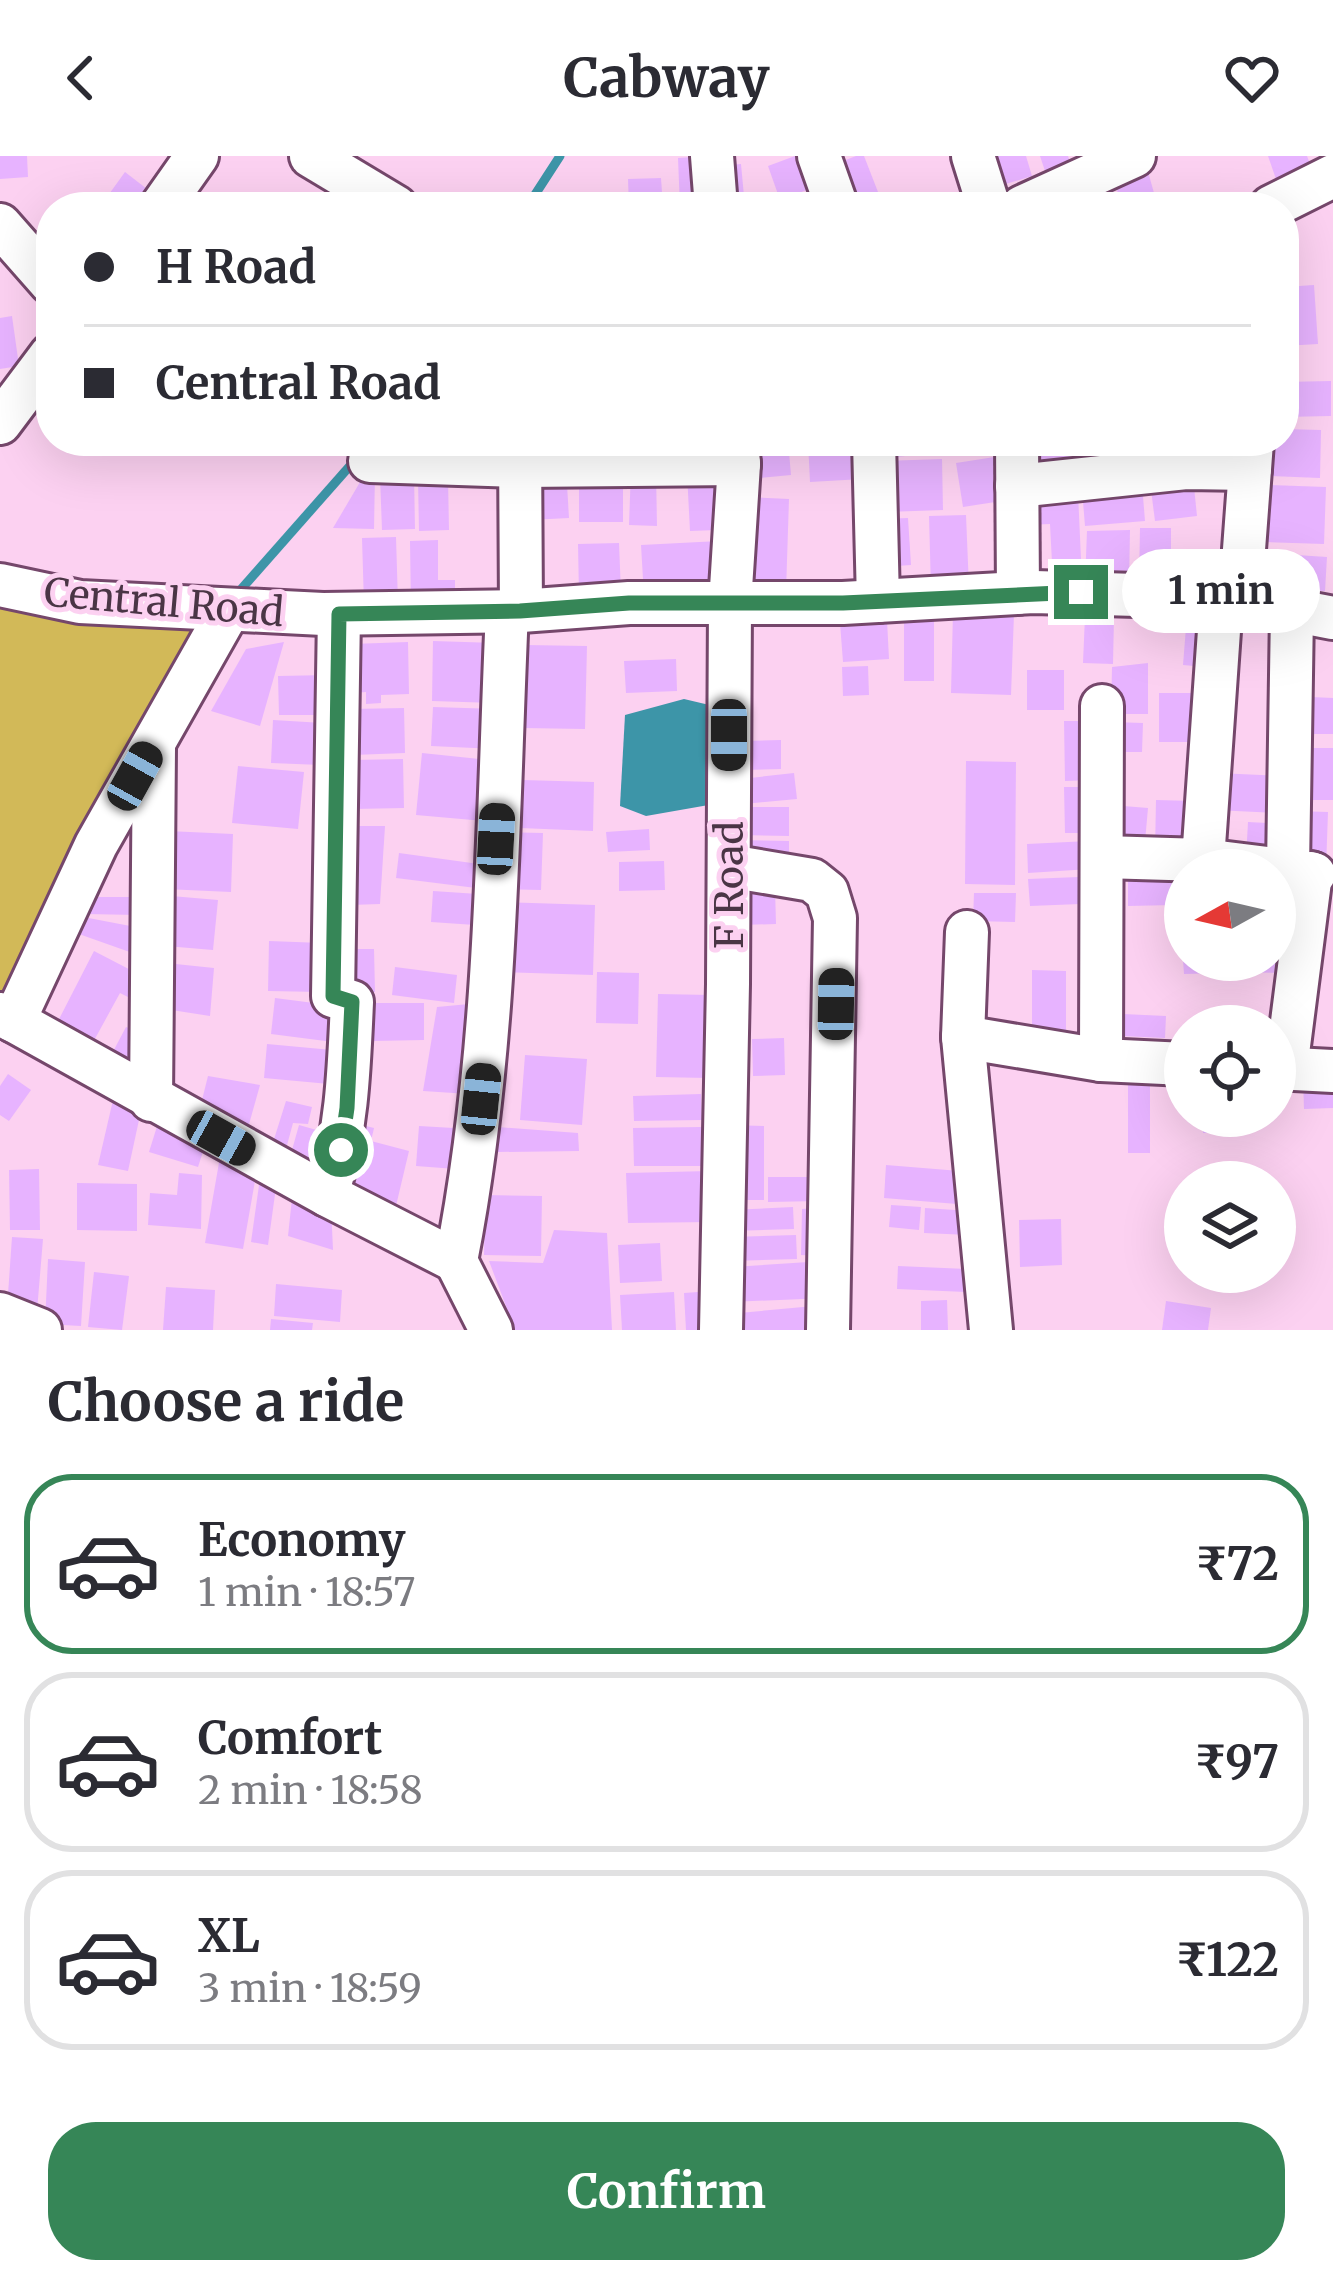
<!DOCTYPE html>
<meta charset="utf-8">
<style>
:root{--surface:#fff;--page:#f2f2f3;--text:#2b2b33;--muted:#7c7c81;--line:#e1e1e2;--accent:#368657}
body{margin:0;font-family:Merriweather,serif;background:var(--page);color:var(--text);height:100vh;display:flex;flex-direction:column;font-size:45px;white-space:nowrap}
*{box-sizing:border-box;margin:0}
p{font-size:39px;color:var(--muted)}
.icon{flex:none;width:66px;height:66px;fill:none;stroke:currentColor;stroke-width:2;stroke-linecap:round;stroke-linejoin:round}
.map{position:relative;height:1174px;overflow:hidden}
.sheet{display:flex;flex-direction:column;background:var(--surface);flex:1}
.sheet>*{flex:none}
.hud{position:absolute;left:36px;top:36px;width:1263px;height:264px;border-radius:48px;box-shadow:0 12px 48px #0002;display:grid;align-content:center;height:264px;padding:0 48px;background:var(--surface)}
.needle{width:78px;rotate:262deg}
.controls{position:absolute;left:1164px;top:693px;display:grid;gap:24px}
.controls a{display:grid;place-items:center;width:132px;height:132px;border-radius:50%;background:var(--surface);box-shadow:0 12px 48px #0002;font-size:60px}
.end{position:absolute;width:54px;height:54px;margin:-27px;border:15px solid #368657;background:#fff;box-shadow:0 0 0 6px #fff}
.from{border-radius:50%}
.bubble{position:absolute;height:84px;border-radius:42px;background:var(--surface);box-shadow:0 12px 48px #0002;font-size:39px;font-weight:700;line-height:84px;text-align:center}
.car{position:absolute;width:36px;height:72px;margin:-36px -18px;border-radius:15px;box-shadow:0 0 9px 3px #0007;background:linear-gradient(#222 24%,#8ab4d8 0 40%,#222 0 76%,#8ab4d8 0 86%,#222 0)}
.hud b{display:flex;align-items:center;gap:42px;height:114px;font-size:45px}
.hud b+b{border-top:3px solid var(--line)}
.hud i{width:30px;height:30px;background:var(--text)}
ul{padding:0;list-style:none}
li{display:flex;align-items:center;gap:36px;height:180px;margin:0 24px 18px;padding:0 24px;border:6px solid var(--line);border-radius:48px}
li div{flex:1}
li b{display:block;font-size:45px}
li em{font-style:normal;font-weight:700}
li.current{border-color:var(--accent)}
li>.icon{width:108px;height:108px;stroke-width:1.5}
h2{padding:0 48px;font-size:54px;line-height:144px}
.button{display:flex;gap:24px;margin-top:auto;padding:24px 48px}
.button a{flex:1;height:138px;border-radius:48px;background:var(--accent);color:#fff;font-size:48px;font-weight:700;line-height:138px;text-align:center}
header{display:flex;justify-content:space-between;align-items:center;height:156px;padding:0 48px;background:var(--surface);font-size:54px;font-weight:700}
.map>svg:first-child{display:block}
.green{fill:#d2b958}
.water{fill:#3d95a8}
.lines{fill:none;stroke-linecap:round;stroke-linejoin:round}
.stream{stroke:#3d95a8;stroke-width:9}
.building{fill:#e7b3ff}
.minor-casing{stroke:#75476b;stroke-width:48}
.minor{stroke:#fff;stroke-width:42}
.route{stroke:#368657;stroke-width:15}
.labels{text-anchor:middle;stroke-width:10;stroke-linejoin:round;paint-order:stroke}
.street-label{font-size:39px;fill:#4a3545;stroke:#fcd1f1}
</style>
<header><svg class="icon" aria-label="back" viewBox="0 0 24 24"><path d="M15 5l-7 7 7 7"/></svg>Cabway<svg class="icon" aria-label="heart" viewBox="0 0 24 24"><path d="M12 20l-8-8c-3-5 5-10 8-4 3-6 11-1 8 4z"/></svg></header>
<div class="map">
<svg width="1333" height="1174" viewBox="0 0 1333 1174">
<rect width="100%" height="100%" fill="#fcd1f1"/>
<polygon class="green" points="0,438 215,460 0,849"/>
<polygon class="water" points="684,543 722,552 720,647 646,660 620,650 625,559"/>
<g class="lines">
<g class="stream">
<polyline points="527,51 560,0"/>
<polyline points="236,439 356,303"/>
</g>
</g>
<g class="building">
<polygon points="0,0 27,0 28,21 0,23"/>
<polygon points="708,0 711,51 680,51 678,2"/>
<polygon points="795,0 810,0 820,29 780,44 768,10"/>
<polygon points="856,0 864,0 878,36 848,47 833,9"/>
<polygon points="987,0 1026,0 1032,20 996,31"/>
<polygon points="1040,0 1068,0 1073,15 1048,24"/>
<polygon points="1268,0 1307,0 1312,13 1277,26"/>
<polygon points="1145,5 1154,37 1120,46 1112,13"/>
<polygon points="741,8 745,51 720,51 717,10"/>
<polygon points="125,16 156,40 148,51 120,51 107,41"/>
<polygon points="661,22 663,51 629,51 628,23"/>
<polygon points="1096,26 1110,51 1065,51"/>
<polygon points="1314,129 1318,188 1284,190 1284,131"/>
<polygon points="12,160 19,210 0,213 0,162"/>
<polygon points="1331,225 1331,260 1284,261 1284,226"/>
<polygon points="1284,273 1321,274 1320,322 1270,320 1271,285 1284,285"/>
<polygon points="747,285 788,285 791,319 750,323"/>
<polygon points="808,285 860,285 862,323 810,326"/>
<polygon points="885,285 943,285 944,296 886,302"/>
<rect x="953" y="285" width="47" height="10"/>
<polygon points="1031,285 1068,285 1073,318 1032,325"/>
<polygon points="1080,285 1139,285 1139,288 1082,297"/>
<polygon points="1001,300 1008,344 963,351 956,307"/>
<polygon points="942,303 943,354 886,356 884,305"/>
<polygon points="566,311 569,362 530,364 528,313"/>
<polygon points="631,313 656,315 657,370 629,369"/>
<polygon points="366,316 375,317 374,373 333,372"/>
<polygon points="714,316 717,374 690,375 687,317"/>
<polygon points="414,318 415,373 382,374 380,320"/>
<rect x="579" y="318" width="44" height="48"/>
<polygon points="1193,321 1197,360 1155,365 1150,326"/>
<polygon points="448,322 449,374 419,375 418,323"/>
<polygon points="1142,328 1145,365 1085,370 1082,333"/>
<polygon points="1268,329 1326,331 1324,388 1266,386"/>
<polygon points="1078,337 1082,425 1053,426 1050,368 1027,369 1026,340"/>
<polygon points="746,341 789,343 786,436 743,435"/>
<polygon points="966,359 969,432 931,433 929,360"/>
<polygon points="908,362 911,409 883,411 880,363"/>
<polygon points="1140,372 1171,372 1171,427 1139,427"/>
<polygon points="1130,374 1129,427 1085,426 1087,375"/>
<polygon points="396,381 398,447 364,448 362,382"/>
<polygon points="438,384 438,424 455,424 455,451 411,452 410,385"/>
<polygon points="719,385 721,436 644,440 641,389"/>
<polygon points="619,387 621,437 579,439 578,388"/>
<polygon points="1266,397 1327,401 1325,435 1264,432"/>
<polygon points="953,456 1014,458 1011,539 951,537"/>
<polygon points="1187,459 1210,461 1205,511 1183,509"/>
<polygon points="1085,460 1114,461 1113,508 1083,507"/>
<rect x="904" y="461" width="30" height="64"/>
<polygon points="887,464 889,503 843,506 840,467"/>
<polygon points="433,485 496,487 495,547 432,545"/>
<polygon points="284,486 260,570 211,555 246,493"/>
<polygon points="408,486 409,538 381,539 381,547 366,548 366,536 353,537 352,488"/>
<polygon points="525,489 587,490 585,573 523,572"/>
<polygon points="676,503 677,535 626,537 624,505"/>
<polygon points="1148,507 1148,558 1111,558 1112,511"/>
<polygon points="868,510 869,539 843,540 842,511"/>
<rect x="1027" y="514" width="37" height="40"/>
<polygon points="329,519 330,559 279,559 278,520"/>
<polygon points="1159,537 1196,537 1197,586 1159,586"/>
<polygon points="1311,541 1333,542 1333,578 1310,578"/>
<polygon points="433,551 497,553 496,593 431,590"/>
<polygon points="404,552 405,597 353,599 352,553"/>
<polygon points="273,564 323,567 321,609 271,607"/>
<polygon points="1064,565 1091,565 1092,624 1065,625"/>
<polygon points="1112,566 1143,567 1142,596 1111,596"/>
<polygon points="781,584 781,613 740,614 740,585"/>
<polygon points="1307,592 1333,592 1333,644 1306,644"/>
<polygon points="422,597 489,604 484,665 416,659"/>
<polygon points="403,603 404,652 354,653 353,604"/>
<polygon points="966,605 1016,606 1015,729 965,728"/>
<polygon points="238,610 304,616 298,673 232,667"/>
<polygon points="794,617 797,643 744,648 741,623"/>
<polygon points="1217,617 1280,620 1278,657 1215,654"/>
<polygon points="522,624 594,626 593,675 520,672"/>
<polygon points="1064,631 1092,631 1093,677 1065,677"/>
<polygon points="1156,644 1194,645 1192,696 1155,695"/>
<polygon points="1111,649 1148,652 1144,697 1107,694"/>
<polygon points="739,651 789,651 789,680 738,679"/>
<polygon points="1295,655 1328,656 1326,712 1293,710"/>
<polygon points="1248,666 1283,668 1281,705 1246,703"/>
<polygon points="349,670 385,670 380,748 350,749"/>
<polygon points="649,673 650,694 608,696 606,676"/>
<polygon points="168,675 233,678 231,736 165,733"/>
<polygon points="501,676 543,677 541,734 499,733"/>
<polygon points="738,684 789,685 789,725"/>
<polygon points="1089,685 1090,713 1028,717 1027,688"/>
<polygon points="399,697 479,708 476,732 396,722"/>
<polygon points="664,705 665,734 619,735 619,706"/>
<polygon points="1173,709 1174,749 1128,750 1128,710"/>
<polygon points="1079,721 1080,748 1030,750 1028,723"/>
<polygon points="775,732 776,768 741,769 741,733"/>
<polygon points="433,735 478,738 475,769 431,766"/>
<polygon points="974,737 1016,737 1015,766 973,765"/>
<polygon points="171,740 218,744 213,794 166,790"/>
<polygon points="85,741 138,741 138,759 85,758"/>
<polygon points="503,746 595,749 593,819 501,816"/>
<polygon points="78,760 146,773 141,800 76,777"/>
<polygon points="269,785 322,787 321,836 268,835"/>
<polygon points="342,793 374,793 375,836 343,837"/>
<polygon points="94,795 148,823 136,845 120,837 91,890 55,871"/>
<polygon points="1275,797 1292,798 1291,817 1235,816 1235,804 1275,804"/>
<polygon points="1183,804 1224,804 1225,817 1184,818"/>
<polygon points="166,807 214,812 210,860 165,853"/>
<polygon points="395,811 457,819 454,847 392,839"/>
<polygon points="1032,814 1066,815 1066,885 1032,884"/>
<polygon points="597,816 639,817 638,868 596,867"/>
<polygon points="658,838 711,839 709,922 656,921"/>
<polygon points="275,842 345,851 341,887 271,878"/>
<polygon points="373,847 424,847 424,884 373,885"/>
<polygon points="469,848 469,938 423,935 437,851"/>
<polygon points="1123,858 1166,860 1165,882 1122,880"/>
<polygon points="126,871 148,880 140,908 106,909"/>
<polygon points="784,882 785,919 753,920 752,883"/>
<polygon points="267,888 343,895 340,929 264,922"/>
<polygon points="525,899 587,903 582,969 520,964"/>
<polygon points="8,918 31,934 9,965 0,959 0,930"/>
<polygon points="208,920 260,929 246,979 200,952"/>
<rect x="1128" y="920" width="22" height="77"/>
<polygon points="1333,922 1333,952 1304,953 1303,923"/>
<polygon points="701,938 702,964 634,965 633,940"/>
<polygon points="113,944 142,950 128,1015 98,1009"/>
<polygon points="286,945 312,951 308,968 293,967 283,1004 270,996"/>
<rect x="1203" y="960" width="43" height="17"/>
<polygon points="159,964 208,980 198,1011 149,996"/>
<polygon points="358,968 374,972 371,985 409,995 395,1054 341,1040"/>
<polygon points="299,969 320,975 317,987 330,995 327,1011 287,1012"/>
<polygon points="729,969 764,970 764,1044 729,1044"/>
<polygon points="419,970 471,973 469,1014 416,1010"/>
<polygon points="498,971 578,977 579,995 498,996"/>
<polygon points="701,971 702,1010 634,1010 633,972"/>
<polygon points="220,1001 258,1008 243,1093 205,1087"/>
<polygon points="886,1009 972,1016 969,1049 884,1042"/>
<polygon points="39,1013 40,1074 10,1074 9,1014"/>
<polygon points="710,1015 711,1066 628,1067 626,1017"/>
<polygon points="179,1017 202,1019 201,1073 148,1069 150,1037 177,1039"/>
<polygon points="768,1021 820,1021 820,1045 768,1046"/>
<polygon points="260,1022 277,1024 268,1089 251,1086"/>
<polygon points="77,1027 137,1028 137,1075 77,1074"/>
<polygon points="293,1033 331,1050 333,1094 288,1080"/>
<polygon points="485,1039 542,1040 541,1100 484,1099"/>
<polygon points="891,1049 921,1051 919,1074 889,1071"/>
<polygon points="793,1051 794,1073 731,1075 730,1054"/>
<polygon points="825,1051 825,1100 801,1099 802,1053"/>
<polygon points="925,1052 970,1055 969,1079 924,1077"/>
<polygon points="1061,1063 1062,1109 1020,1111 1019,1064"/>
<polygon points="554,1074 607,1077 612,1174 515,1174 489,1105 543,1107"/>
<polygon points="796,1079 797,1103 730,1105 730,1081"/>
<polygon points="12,1081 43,1083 37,1155 7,1153"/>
<polygon points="660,1087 662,1125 620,1127 618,1089"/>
<polygon points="48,1103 85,1106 81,1170 45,1168"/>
<polygon points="824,1105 826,1142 729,1146 732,1111"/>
<polygon points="898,1110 967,1113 966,1136 897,1133"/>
<polygon points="94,1116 129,1120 122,1174 88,1171"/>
<polygon points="276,1128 342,1134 340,1166 274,1160"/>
<polygon points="166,1131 215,1134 213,1174 163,1174"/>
<polygon points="712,1135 715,1174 686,1174 684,1137"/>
<polygon points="674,1136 676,1174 622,1174 620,1139"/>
<polygon points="947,1144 948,1174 921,1174 921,1145"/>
<polygon points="1166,1145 1211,1152 1208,1174 1162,1174"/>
<polygon points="814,1150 817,1174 741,1174 739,1157"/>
<polygon points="271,1163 313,1167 312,1174 270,1174"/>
</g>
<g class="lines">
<defs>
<g id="minor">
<polyline points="311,0 396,51"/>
<polyline points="712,0 716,51"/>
<polyline points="819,0 837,51"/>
<polyline points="973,0 989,51"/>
<polyline points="161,51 197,0"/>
<polyline points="1022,51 1134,0"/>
<polyline points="1271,51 1333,20"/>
<polyline points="0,69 51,127"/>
<polyline points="0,267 51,199"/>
<polyline points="874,285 878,445"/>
<polyline points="1017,285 1018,437"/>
<polyline points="520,286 521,455"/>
<polyline points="370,305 521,310 739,308"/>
<polyline points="1017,330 1186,312 1250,313"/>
<polyline points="0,429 80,446 323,458 521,455 629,447 843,447 1034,436 1171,440 1265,449 1333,462"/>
<polyline points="1240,447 1252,286"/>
<polyline points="1103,701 1203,704 1221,446"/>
<polyline points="1203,704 1314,718"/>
<polyline points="729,710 812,724 827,736 835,762 828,1174"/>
<polyline points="1288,712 1292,455"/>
<polyline points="967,776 963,881 991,1174"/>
<polyline points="0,858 14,865 96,689 229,454"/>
<polyline points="14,865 327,1039 456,1105"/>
<polyline points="963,881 1101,904 1102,550"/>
<polyline points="1101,904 1185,908"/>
<polyline points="1275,912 1333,915"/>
<polyline points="1286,913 1311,717"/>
<polyline points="151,944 154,591"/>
<path d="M327 1039C347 975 349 913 352 846L333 840 339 458"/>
<path d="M456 1105C498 892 497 672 507 455"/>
<polyline points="456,1105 491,1174"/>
<polyline points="0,1158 40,1174"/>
<polyline points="721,1174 728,828 730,448 739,308 737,285"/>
</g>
</defs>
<use href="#minor" class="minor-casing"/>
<use href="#minor" class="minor"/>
</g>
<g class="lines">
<polyline class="route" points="341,994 347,952 352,846 333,840 339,458 520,455 629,447 843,447 1081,436"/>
</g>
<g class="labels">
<g class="street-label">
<text transform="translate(164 446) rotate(5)" y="14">Central Road</text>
<text transform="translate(729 729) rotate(-90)" y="14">F Road</text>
</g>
</g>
</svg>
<div class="controls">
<a><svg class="needle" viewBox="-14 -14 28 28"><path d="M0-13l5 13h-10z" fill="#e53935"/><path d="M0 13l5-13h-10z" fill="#7c7c81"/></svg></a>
<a><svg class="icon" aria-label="locate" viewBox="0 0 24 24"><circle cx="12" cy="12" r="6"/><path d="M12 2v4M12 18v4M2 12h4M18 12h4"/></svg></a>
<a><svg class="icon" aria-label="layers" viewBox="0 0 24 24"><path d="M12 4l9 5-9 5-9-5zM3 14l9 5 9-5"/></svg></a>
</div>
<i class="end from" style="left:341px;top:994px"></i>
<i class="end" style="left:1081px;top:436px"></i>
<div class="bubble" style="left:1122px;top:393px;width:198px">1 min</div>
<i class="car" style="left:729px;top:579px;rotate:180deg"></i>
<i class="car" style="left:135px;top:620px;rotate:29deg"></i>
<i class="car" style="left:496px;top:683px;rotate:3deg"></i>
<i class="car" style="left:836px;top:848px;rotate:1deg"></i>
<i class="car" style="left:481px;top:943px;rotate:6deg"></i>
<i class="car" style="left:221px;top:982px;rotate:119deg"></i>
<div class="hud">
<b><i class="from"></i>H Road</b>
<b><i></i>Central Road</b>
</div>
</div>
<section class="sheet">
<h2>Choose a ride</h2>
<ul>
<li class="current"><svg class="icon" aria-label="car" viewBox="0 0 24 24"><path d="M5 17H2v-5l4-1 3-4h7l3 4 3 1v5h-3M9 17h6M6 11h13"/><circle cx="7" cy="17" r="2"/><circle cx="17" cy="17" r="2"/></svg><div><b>Economy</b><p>1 min · 18:57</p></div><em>₹72</em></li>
<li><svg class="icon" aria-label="car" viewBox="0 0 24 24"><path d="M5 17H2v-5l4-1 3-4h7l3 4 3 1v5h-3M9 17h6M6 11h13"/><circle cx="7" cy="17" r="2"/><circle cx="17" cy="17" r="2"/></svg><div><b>Comfort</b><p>2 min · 18:58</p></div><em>₹97</em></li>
<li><svg class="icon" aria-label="car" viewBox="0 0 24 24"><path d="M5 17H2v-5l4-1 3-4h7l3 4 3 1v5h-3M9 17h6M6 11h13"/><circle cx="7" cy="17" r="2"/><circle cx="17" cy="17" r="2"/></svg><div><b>XL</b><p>3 min · 18:59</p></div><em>₹122</em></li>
</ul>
<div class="button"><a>Confirm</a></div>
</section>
